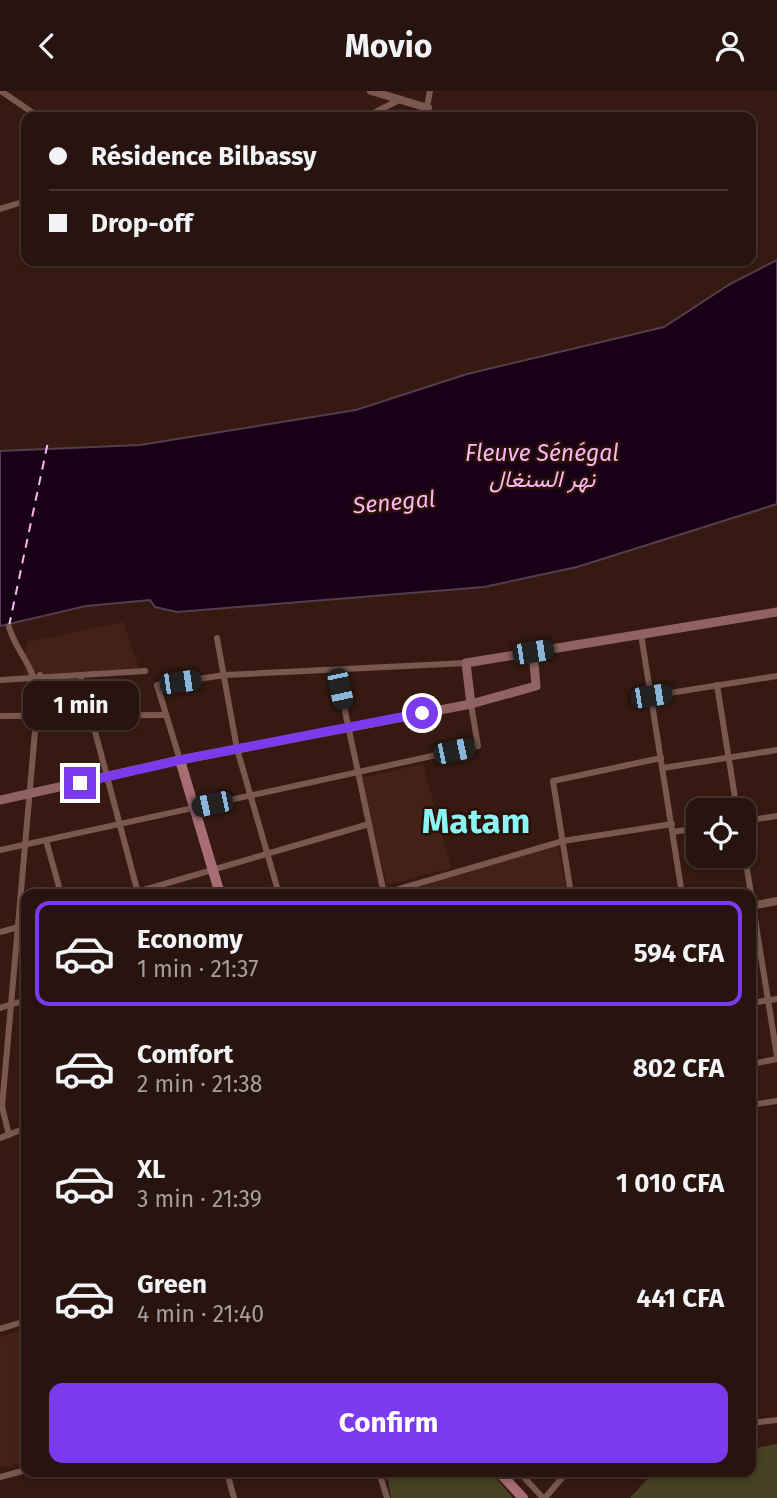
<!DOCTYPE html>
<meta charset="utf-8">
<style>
:root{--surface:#28140e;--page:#34211c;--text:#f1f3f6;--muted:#a59e9e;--line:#44332e;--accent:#7c3aed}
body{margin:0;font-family:"Fira Sans",Vazirmatn,sans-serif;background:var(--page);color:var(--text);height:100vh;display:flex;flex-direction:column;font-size:26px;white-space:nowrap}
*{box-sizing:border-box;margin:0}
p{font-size:23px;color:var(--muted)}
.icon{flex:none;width:38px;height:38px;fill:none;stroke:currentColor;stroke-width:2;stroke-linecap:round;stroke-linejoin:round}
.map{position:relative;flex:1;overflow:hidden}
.side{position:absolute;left:21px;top:798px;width:735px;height:588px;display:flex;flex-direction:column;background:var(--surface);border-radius:14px;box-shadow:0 4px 10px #0003,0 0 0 2px var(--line)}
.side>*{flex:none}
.top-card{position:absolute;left:21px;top:21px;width:735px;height:154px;border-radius:14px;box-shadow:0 4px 10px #0003,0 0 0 2px var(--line);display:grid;align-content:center;height:154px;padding:0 28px;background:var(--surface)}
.tools{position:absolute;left:686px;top:707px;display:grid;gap:14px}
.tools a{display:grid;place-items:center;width:70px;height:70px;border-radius:14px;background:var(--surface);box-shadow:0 4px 10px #0003,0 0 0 2px var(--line);font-size:35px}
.end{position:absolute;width:32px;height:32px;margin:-16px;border:9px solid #7c3aed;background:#fff;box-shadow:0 0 0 4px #fff}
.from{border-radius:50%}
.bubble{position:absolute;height:49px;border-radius:14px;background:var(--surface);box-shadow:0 4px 10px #0003,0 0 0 2px var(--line);font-size:23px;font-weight:700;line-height:49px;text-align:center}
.car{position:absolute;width:21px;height:42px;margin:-21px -10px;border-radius:9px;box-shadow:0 0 5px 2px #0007;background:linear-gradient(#222 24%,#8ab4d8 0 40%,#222 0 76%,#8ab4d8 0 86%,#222 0)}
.top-card b{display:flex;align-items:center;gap:24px;height:66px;font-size:26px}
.top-card b+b{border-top:2px solid var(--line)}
.top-card i{width:18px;height:18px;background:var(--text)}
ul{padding:12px 0 0;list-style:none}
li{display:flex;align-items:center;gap:21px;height:105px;margin:0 14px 10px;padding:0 14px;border:4px solid transparent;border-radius:14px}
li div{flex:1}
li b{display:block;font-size:26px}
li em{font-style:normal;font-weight:700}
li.active{border-color:var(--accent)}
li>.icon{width:63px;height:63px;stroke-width:1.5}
.button{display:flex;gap:14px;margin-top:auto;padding:14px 28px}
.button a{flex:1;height:80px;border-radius:14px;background:var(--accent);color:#fff;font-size:28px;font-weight:700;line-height:80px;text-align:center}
header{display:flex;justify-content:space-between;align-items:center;height:91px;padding:0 28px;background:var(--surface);font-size:32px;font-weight:700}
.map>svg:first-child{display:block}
.built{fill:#442117}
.green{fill:#484222}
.water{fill:#180017;stroke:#543d4c;stroke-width:2}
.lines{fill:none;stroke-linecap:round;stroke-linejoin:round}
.ferry{stroke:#fab7f1;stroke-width:2;stroke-dasharray:9 7;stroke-linecap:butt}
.minor{stroke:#7a584f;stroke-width:6}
.tertiary{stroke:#7a584f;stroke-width:8}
.secondary{stroke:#916262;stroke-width:9}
.primary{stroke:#a86c75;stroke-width:10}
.route{stroke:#7c3aed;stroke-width:9}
.labels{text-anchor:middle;stroke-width:5;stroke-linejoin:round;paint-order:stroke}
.water-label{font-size:23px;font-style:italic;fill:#fab7f1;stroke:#2b1009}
.town-label{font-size:35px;font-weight:bold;fill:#89f5f5;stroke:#2b1009}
</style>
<header><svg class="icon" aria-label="back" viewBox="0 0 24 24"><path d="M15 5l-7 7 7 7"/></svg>Movio<svg class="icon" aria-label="person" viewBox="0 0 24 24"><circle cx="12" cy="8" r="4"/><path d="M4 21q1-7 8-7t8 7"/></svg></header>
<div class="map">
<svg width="777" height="1407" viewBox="0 0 777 1407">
<rect width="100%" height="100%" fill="#361a12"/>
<g class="built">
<polygon points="123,531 140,579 24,584 27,551"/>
<polygon points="423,673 451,777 387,794 361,687"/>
<polygon points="558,755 567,803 401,803 399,798"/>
<polygon points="26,1238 26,1371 0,1377 0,1246"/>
</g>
<g class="green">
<polygon points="777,1353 777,1407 630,1407 654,1381 751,1381 751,1358"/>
<polygon points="387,1381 491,1381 513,1407 391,1407"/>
</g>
<polygon class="water" points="777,169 777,413 577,476 484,496 177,521 155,516 150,509 86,515 0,535 0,360 140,354 356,319 467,283 664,236 730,193"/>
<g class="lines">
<polyline class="ferry" points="9,535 48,351"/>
<g class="minor">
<polyline points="1,0 39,26"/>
<polyline points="366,26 401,8"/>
<polyline points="425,26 430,0"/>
<polyline points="0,118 26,110"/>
<path d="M9 536C14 554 26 567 33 585"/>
<polyline points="641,543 682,803"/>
<polyline points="217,547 237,658 279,803"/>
<polyline points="336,578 384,803"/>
<polyline points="80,584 138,802"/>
<polyline points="0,589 145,580"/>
<polyline points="717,594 737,719"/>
<polyline points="651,605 777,585"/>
<polyline points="0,625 166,624"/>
<polyline points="180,669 157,594 225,584 466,572"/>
<polyline points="663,677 777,659"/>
<polyline points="744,730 777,725"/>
<polyline points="673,741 698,737"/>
<polyline points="46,749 61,803"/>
<polyline points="0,759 478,655 471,613"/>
<polyline points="744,759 777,965"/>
<polyline points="130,803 369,733"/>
<polyline points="382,803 563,750 672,733"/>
<polyline points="571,803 553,690 661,667"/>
<polyline points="0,841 26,834"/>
<polyline points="751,912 777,908"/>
<polyline points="0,917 26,909"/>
<polyline points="751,973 777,968"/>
<polyline points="751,1014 777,1010"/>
<polyline points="9,1044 2,1016 40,584"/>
<polyline points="0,1047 26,1037"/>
<polyline points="0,1238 26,1230"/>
<polyline points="751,1332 777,1329"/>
<polyline points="227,1381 234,1407"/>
<polyline points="379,1381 387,1407"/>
<polyline points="519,1381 543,1407"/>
<polyline points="0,1386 26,1379"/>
<polyline points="545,1407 567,1381"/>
</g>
<g class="tertiary">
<polyline points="371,0 428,17"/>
<polyline points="751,815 777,810"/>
</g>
<g class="secondary">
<polyline points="471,613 536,595 533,561"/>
<polyline points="0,709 180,669 471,613 466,572 777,521"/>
</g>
<g class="primary">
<polyline points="180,669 220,803"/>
<polyline points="499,1381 523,1407"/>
</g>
</g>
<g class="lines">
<polyline class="route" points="80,692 180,669 422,622"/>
</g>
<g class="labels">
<g class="water-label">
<text x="542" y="370">Fleuve Sénégal<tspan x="542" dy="26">نهر السنغال</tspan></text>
<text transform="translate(394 411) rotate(-5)" y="8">Senegal</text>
</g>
<g class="town-label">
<text x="476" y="742">Matam</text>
</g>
</g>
</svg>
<div class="tools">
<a><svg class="icon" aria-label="locate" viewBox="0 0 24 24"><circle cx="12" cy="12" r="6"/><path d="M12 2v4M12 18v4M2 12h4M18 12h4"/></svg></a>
</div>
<i class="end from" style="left:422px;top:622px"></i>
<i class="end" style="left:80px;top:692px"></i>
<div class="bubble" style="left:23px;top:590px;width:116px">1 min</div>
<i class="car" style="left:533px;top:561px;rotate:81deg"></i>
<i class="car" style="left:180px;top:591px;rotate:82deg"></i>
<i class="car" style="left:340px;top:598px;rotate:168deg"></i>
<i class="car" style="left:651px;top:605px;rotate:81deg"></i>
<i class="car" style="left:454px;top:660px;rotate:78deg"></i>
<i class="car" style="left:212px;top:713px;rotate:258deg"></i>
<div class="top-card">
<b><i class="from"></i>Résidence Bilbassy</b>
<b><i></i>Drop-off</b>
</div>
<section class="side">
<ul>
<li class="active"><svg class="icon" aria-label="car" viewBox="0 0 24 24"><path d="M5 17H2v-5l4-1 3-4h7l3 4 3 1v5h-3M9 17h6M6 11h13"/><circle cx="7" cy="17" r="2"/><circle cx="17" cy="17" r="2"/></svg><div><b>Economy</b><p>1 min · 21:37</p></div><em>594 CFA</em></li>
<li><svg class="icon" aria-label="car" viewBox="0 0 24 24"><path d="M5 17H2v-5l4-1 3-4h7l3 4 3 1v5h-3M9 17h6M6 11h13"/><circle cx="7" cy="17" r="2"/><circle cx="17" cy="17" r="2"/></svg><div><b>Comfort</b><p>2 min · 21:38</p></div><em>802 CFA</em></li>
<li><svg class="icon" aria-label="car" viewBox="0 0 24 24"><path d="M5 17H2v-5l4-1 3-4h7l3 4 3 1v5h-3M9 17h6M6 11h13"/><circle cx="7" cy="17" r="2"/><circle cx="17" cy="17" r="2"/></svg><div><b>XL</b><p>3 min · 21:39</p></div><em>1 010 CFA</em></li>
<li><svg class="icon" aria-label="car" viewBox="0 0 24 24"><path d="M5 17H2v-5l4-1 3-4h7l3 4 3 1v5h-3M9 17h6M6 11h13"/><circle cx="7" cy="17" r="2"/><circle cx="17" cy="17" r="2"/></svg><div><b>Green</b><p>4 min · 21:40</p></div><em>441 CFA</em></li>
</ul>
<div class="button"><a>Confirm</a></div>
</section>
</div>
